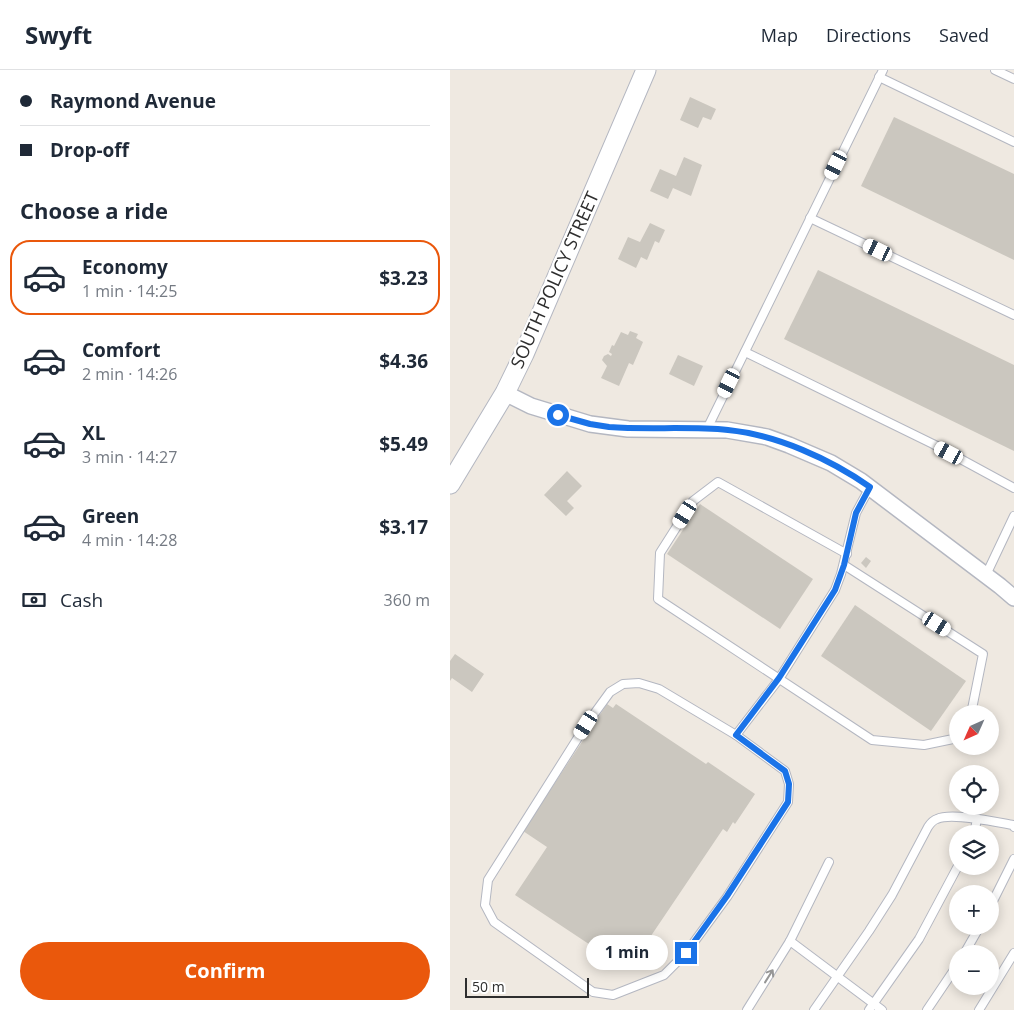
<!DOCTYPE html>
<meta charset="utf-8">
<style>
:root{--surface:#fff;--page:#f6f6f7;--text:#1f2937;--muted:#747a83;--line:#e0e1e3;--accent:#ea580c}
body{margin:0;font-family:"Open Sans",sans-serif;background:var(--page);color:var(--text);height:100vh;display:flex;flex-direction:column;font-size:19px;white-space:nowrap}
*{box-sizing:border-box;margin:0}
p{font-size:16px;color:var(--muted)}
.icon{flex:none;width:28px;height:28px;fill:none;stroke:currentColor;stroke-width:2;stroke-linecap:round;stroke-linejoin:round}
.map{position:relative;flex:1;overflow:hidden}
.details{display:flex;flex-direction:column;background:var(--surface);width:450px}
.details>*{flex:none}
.top-card{display:grid;align-content:center;height:110px;padding:0 20px;background:var(--surface)}
.needle{width:32px;rotate:225deg}
.fabs{position:absolute;left:499px;top:635px;display:grid;gap:10px}
.fabs a{display:grid;place-items:center;width:50px;height:50px;border-radius:50%;background:var(--surface);box-shadow:0 2px 12px #0003;font-size:25px}
.scale{position:absolute;left:15px;bottom:12px;width:124px;box-sizing:border-box;padding-left:5px;border:2px solid #2e2e2e;border-top:0;font-size:14px;line-height:18px;white-space:nowrap;color:#2e2e2e;-webkit-text-stroke:4px #fff;paint-order:stroke}
.end{position:absolute;width:22px;height:22px;margin:-11px;border:6px solid #1a73e8;background:#fff;box-shadow:0 0 0 2px #fff}
.from{border-radius:50%}
.bubble{position:absolute;height:35px;border-radius:18px;background:var(--surface);box-shadow:0 2px 12px #0003;font-size:16px;font-weight:700;line-height:35px;text-align:center}
.car{position:absolute;width:15px;height:30px;margin:-15px -8px;border-radius:6px;box-shadow:0 0 4px 1px #0007;background:linear-gradient(#fff 24%,#345 0 40%,#fff 0 76%,#345 0 86%,#fff 0)}
.top-card b{display:flex;align-items:center;gap:18px;height:48px;font-size:19px}
.top-card b+b{border-top:1px solid var(--line)}
.top-card i{width:12px;height:12px;background:var(--text)}
ul{padding:0;list-style:none}
li{display:flex;align-items:center;gap:15px;height:75px;margin:0 10px 8px;padding:0 10px;border:2px solid transparent;border-radius:20px}
li div{flex:1}
li b{display:block;font-size:19px}
li em{font-style:normal;font-weight:700}
li.current{border-color:var(--accent)}
li>.icon{width:45px;height:45px;stroke-width:1.5}
h2{padding:0 20px;font-size:22px;line-height:60px}
.pay{display:flex;align-items:center;gap:12px;height:55px;padding:0 20px;font-size:19px}
.pay p{margin-inline-start:auto}
.cta{display:flex;gap:10px;margin-top:auto;padding:10px 20px}
.cta a{flex:1;height:58px;border-radius:30px;background:var(--accent);color:#fff;font-size:20px;font-weight:700;line-height:58px;text-align:center}
header{display:flex;align-items:center;gap:30px;box-sizing:border-box;height:70px;padding:0 25px;background:var(--surface);border-bottom:1px solid var(--line)}
header strong{font-size:24px}
nav{display:flex;gap:28px;margin-inline-start:auto;font-size:18px}
main{display:flex;flex:1;min-height:0}
.map>svg:first-child{display:block}
.building{fill:#cbc7bf}
.lines{fill:none;stroke-linecap:round;stroke-linejoin:round}
.service-casing{stroke:#b4b7c1;stroke-width:10}
.minor-casing{stroke:#b4b7c1;stroke-width:18}
.tertiary-casing{stroke:#b4b7c1;stroke-width:21}
.service{stroke:#fff;stroke-width:8}
.minor{stroke:#fff;stroke-width:15}
.tertiary{stroke:#fff;stroke-width:19}
.oneway{stroke:#969696}
.route{stroke:#1a73e8;stroke-width:6}
.labels{text-anchor:middle;stroke-width:4.5;stroke-linejoin:round;paint-order:stroke}
.street-label{font-size:18px;fill:#2e2e2e;stroke:#fff}
</style>
<header>
<strong>Swyft</strong>
<nav><a>Map</a><a>Directions</a><a>Saved</a></nav>
</header>
<main>
<section class="details">
<div class="top-card">
<b><i class="from"></i>Raymond Avenue</b>
<b><i></i>Drop-off</b>
</div>
<h2>Choose a ride</h2>
<ul>
<li class="current"><svg class="icon" aria-label="car" viewBox="0 0 24 24"><path d="M5 17H2v-5l4-1 3-4h7l3 4 3 1v5h-3M9 17h6M6 11h13"/><circle cx="7" cy="17" r="2"/><circle cx="17" cy="17" r="2"/></svg><div><b>Economy</b><p>1 min · 14:25</p></div><em>$3.23</em></li>
<li><svg class="icon" aria-label="car" viewBox="0 0 24 24"><path d="M5 17H2v-5l4-1 3-4h7l3 4 3 1v5h-3M9 17h6M6 11h13"/><circle cx="7" cy="17" r="2"/><circle cx="17" cy="17" r="2"/></svg><div><b>Comfort</b><p>2 min · 14:26</p></div><em>$4.36</em></li>
<li><svg class="icon" aria-label="car" viewBox="0 0 24 24"><path d="M5 17H2v-5l4-1 3-4h7l3 4 3 1v5h-3M9 17h6M6 11h13"/><circle cx="7" cy="17" r="2"/><circle cx="17" cy="17" r="2"/></svg><div><b>XL</b><p>3 min · 14:27</p></div><em>$5.49</em></li>
<li><svg class="icon" aria-label="car" viewBox="0 0 24 24"><path d="M5 17H2v-5l4-1 3-4h7l3 4 3 1v5h-3M9 17h6M6 11h13"/><circle cx="7" cy="17" r="2"/><circle cx="17" cy="17" r="2"/></svg><div><b>Green</b><p>4 min · 14:28</p></div><em>$3.17</em></li>
</ul>
<div class="pay"><svg class="icon" aria-label="cash" viewBox="0 0 24 24"><path d="M3 7h18v10H3z"/><circle cx="12" cy="12" r="2"/></svg>Cash<p>360 m</p></div>
<div class="cta"><a>Confirm</a></div>
</section>
<div class="map">
<svg width="564" height="940" viewBox="0 0 564 940">
<rect width="100%" height="100%" fill="#efe9e1"/>
<g class="building">
<polygon points="240,27 266,39 261,50 253,47 248,58 230,50"/>
<polygon points="444,47 564,104 564,190 411,116"/>
<polygon points="234,87 252,95 241,126 223,118 218,129 200,121 210,99 226,106"/>
<polygon points="200,153 215,160 209,173 205,171 197,190 191,187 186,198 168,189 178,167 190,172"/>
<polygon points="368,200 564,295 564,381 334,269"/>
<polygon points="180,261 188,264 186,268 193,272 183,295 179,293 169,316 151,308 157,296 152,290 154,286 158,284 161,286 162,284 159,282 162,275 164,276 171,262 178,265"/>
<polygon points="228,285 253,296 244,316 219,304"/>
<polygon points="117,401 132,416 117,431 124,438 116,446 94,425"/>
<polygon points="250,434 363,509 330,559 217,484"/>
<polygon points="416,487 421,491 416,498 411,493"/>
<polygon points="405,535 516,611 481,661 371,586"/>
<polygon points="5,584 34,604 22,622 2,608 0,611 0,591"/>
<polygon points="157,634 163,638 166,634 256,694 258,692 305,724 285,754 283,752 277,762 273,759 178,900 65,825 97,777 73,761"/>
</g>
<g class="lines">
<defs>
<g id="service">
<polyline points="545,0 564,9"/>
<polyline points="429,7 564,72"/>
<polyline points="360,148 564,245"/>
<polyline points="295,282 483,374 564,418"/>
<polyline points="257,359 433,0"/>
<polyline points="397,484 268,412 243,431 210,483 208,529 422,670 474,675 508,668"/>
<polyline points="394,495 533,584 521,644"/>
<polyline points="536,505 564,446"/>
<polygon points="189,613 209,619 286,665 335,701 339,714 338,732 277,827 236,883 214,905 163,925 143,922 44,852 35,835 38,810 136,655 160,622 173,614"/>
<polyline points="286,665 329,609 385,520 391,504 406,443 420,417"/>
<polyline points="524,764 527,749"/>
<polyline points="540,837 564,789"/>
<polyline points="340,871 432,940"/>
<polyline points="514,884 530,856"/>
<polyline points="297,940 340,871 379,792"/>
<path d="M364 940 419 861 442 825 478 757C480 754 483 750 487 749 501 742 546 752 563 755L564 757"/>
<polyline points="419,940 469,869 508,796"/>
<polyline points="477,940 508,894"/>
<polyline points="529,940 564,883"/>
</g>
<polyline id="minor" points="55,323 81,336 140,354 178,359 277,360 317,367 339,375 381,393 411,411 550,516 564,528"/>
<polyline id="tertiary" points="0,414 55,323 74,284 196,0"/>
</defs>
<use href="#service" class="service-casing"/>
<use href="#minor" class="minor-casing"/>
<use href="#tertiary" class="tertiary-casing"/>
<use href="#service" class="service"/>
<use href="#minor" class="minor"/>
<use href="#tertiary" class="tertiary"/>
</g>
<defs><path id="oneway-shaft" d="M-6 0H5M1.5-3L5.5 0L1.5 3" fill="none" stroke-width="1.6" stroke-linecap="round" stroke-linejoin="round" transform="scale(1.25)"/></defs>
<use class="oneway" href="#oneway-shaft" transform="translate(319 906) rotate(-58)"/>
<g class="lines">
<path class="route" d="M108 345 140 354 159 357C198 360 239 356 278 360 327 365 380 389 420 417L406 443 394 495 385 520 329 608 286 665 335 701 339 714 338 732 277 826 236 883"/>
</g>
<g class="labels">
<g class="street-label">
<text transform="translate(105 210) rotate(-66)" y="6">SOUTH POLICY STREET</text>
</g>
</g>
</svg>
<div class="fabs">
<a><svg class="needle" viewBox="-14 -14 28 28"><path d="M0-13l5 13h-10z" fill="#e53935"/><path d="M0 13l5-13h-10z" fill="#747a83"/></svg></a>
<a><svg class="icon" aria-label="locate" viewBox="0 0 24 24"><circle cx="12" cy="12" r="6"/><path d="M12 2v4M12 18v4M2 12h4M18 12h4"/></svg></a>
<a><svg class="icon" aria-label="layers" viewBox="0 0 24 24"><path d="M12 4l9 5-9 5-9-5zM3 14l9 5 9-5"/></svg></a>
<a>+</a>
<a>−</a>
</div>
<div class="scale">50 m</div>
<i class="end from" style="left:108px;top:345px"></i>
<i class="end" style="left:236px;top:883px"></i>
<div class="bubble" style="left:136px;top:865px;width:82px">1 min</div>
<i class="car" style="left:386px;top:95px;rotate:206deg"></i>
<i class="car" style="left:428px;top:180px;rotate:296deg"></i>
<i class="car" style="left:279px;top:313px;rotate:206deg"></i>
<i class="car" style="left:499px;top:383px;rotate:298deg"></i>
<i class="car" style="left:235px;top:444px;rotate:212deg"></i>
<i class="car" style="left:487px;top:554px;rotate:123deg"></i>
<i class="car" style="left:136px;top:655px;rotate:212deg"></i>
</div>
</main>
